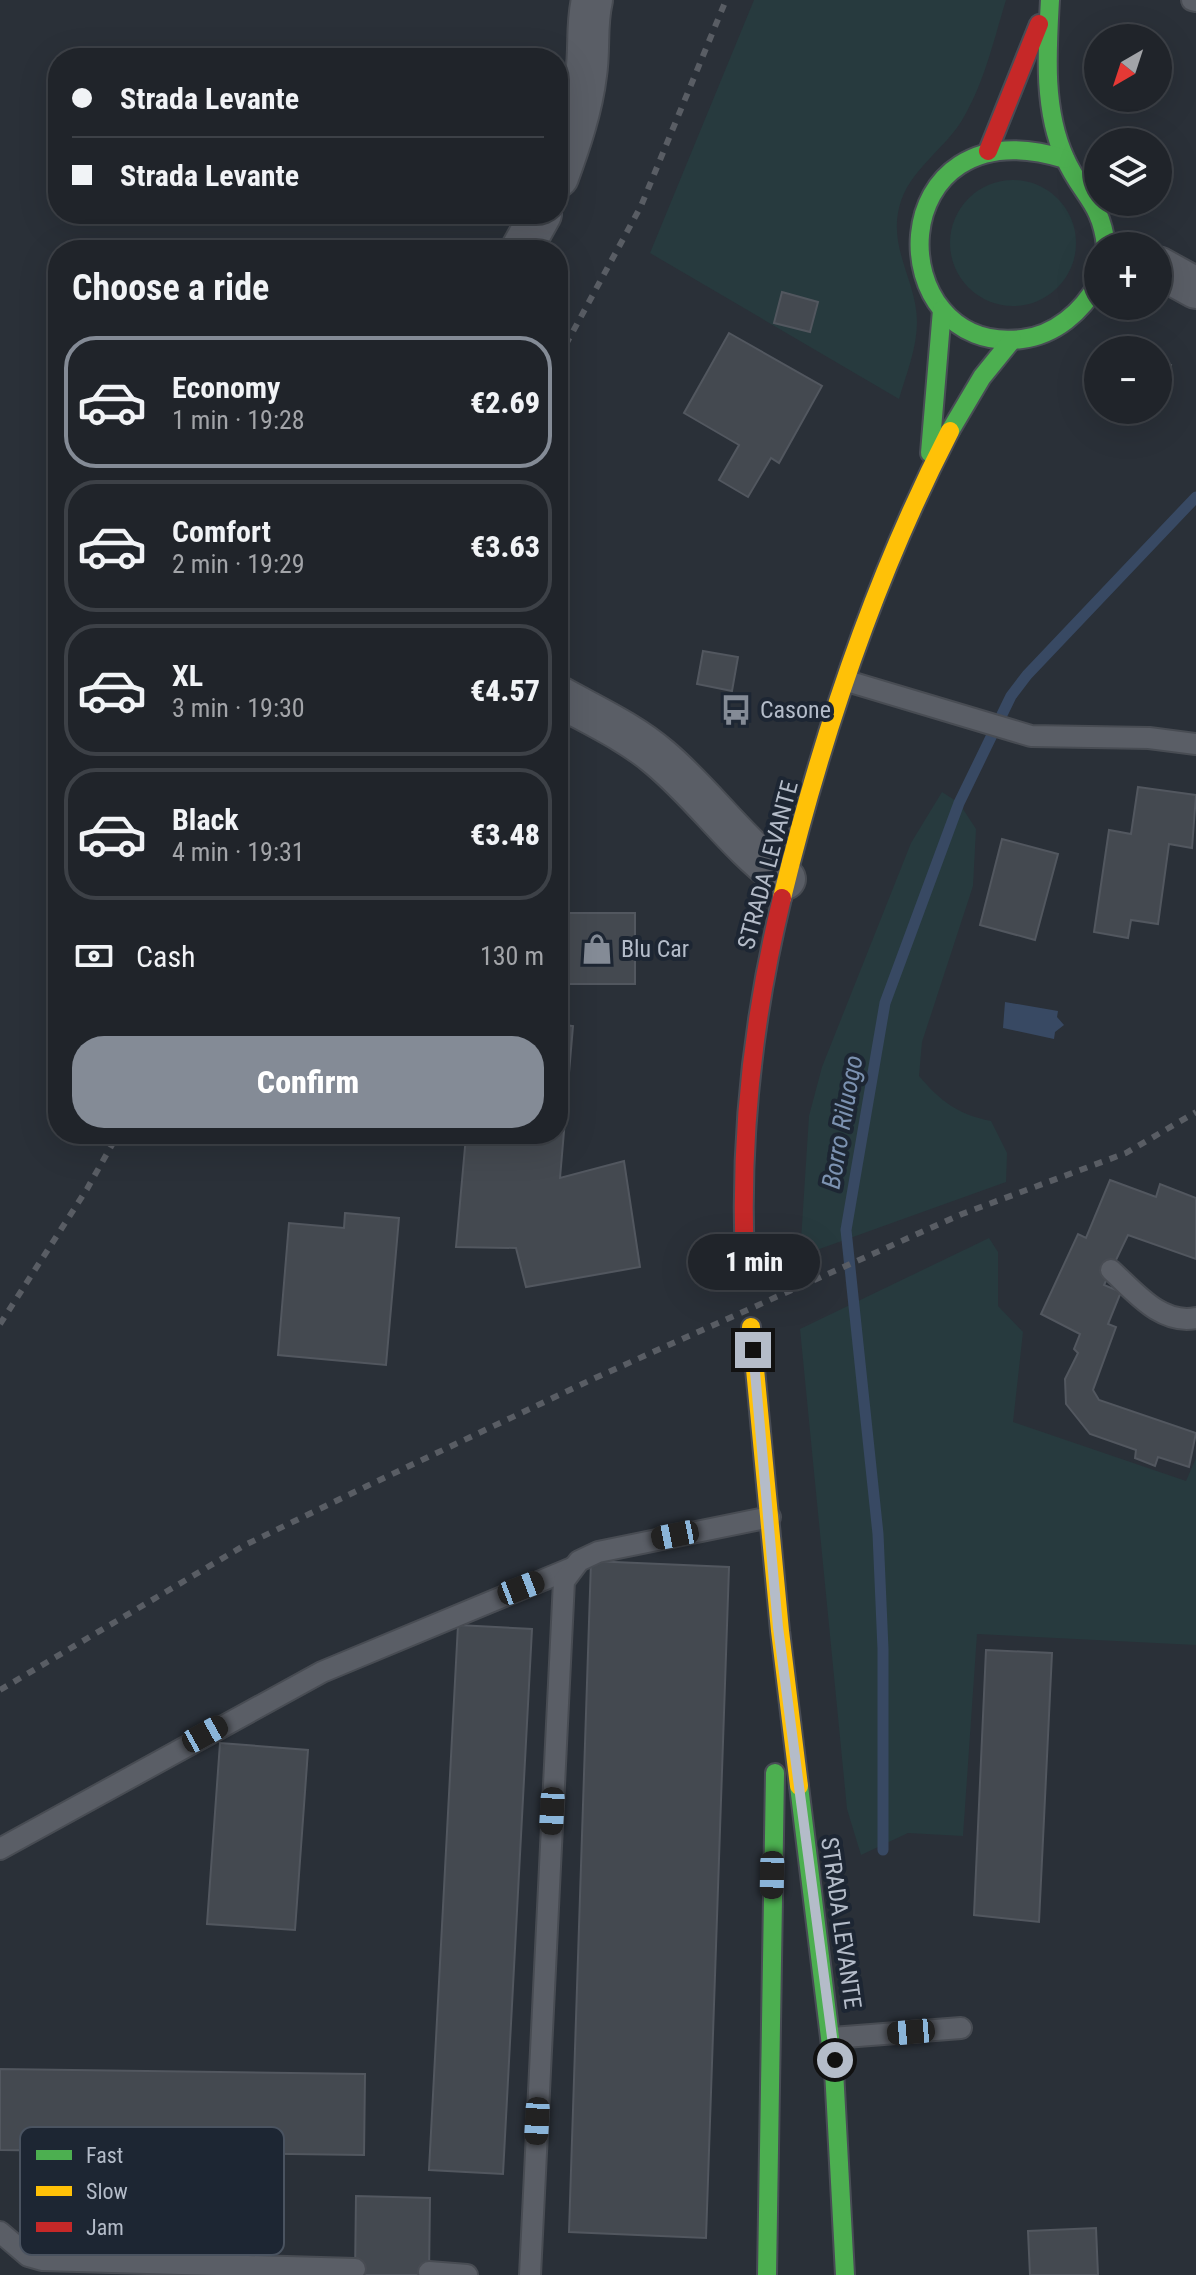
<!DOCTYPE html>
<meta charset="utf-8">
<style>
:root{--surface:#20242a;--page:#2d3036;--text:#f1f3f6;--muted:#a2a4a8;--line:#3d4147;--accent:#848b96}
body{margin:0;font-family:"Roboto Condensed",sans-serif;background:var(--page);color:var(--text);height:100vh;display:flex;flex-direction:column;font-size:30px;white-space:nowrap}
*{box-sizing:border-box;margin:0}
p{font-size:26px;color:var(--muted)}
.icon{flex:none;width:44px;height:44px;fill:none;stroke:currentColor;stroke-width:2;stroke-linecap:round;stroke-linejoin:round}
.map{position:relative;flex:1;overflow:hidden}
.sheet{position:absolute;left:48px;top:240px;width:520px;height:904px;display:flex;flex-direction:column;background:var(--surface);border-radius:32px;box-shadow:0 8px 32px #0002,0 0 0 2px var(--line)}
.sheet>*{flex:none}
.guide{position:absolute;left:48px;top:48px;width:520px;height:176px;border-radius:32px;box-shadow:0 8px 32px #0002,0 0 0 2px var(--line);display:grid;align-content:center;height:176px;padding:0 24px;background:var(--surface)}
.needle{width:52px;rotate:219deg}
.controls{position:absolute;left:1084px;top:24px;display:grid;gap:16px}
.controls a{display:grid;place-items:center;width:88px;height:88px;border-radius:50%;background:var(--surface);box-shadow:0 8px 32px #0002,0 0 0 2px var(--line);font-size:40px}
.end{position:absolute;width:36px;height:36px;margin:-18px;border:10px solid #b4bcc9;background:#111;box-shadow:0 0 0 4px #111}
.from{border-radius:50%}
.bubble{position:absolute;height:56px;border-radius:28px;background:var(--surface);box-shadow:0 8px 32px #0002,0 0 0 2px var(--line);font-size:26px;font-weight:800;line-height:56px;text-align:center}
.car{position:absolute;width:24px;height:48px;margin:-24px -12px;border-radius:10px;box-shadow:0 0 6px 2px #0007;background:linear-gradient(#222 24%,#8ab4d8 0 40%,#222 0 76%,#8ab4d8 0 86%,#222 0)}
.guide b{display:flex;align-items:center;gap:28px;height:76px;font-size:30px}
.guide b+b{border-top:2px solid var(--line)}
.guide i{width:20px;height:20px;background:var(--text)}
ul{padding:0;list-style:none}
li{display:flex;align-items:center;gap:24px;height:132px;margin:0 16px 12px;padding:0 8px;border:4px solid var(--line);border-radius:32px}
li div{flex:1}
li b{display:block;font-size:30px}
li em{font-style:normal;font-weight:800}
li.on{border-color:var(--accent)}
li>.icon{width:72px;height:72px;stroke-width:1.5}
h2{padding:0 24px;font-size:36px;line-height:96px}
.pay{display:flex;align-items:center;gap:20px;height:88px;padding:0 24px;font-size:30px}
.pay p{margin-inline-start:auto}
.cta{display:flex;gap:16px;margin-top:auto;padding:16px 24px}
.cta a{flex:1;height:92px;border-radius:32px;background:var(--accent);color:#fff;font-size:32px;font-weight:800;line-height:92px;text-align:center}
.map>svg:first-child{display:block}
.green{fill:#273a3e}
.water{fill:#384963}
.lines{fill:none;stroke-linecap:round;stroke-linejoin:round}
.stream{stroke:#384963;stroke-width:11}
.building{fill:#444950;stroke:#52575f;stroke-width:2}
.lane-casing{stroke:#484c53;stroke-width:24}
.street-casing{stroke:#484c53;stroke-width:44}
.fast-casing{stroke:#484c55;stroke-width:22}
.slow-casing{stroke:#484c55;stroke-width:22}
.jam-casing{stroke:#484c55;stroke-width:22}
.lane{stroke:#5a5e66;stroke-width:20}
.street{stroke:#5a5e66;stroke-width:40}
.fast{stroke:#4caf50;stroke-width:18}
.slow{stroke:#ffc107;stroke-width:18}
.jam{stroke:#c62828;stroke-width:18}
.rail{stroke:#595d64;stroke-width:6;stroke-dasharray:8 8;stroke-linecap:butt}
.route{stroke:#b4bcc9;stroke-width:10}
.labels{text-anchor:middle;stroke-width:8;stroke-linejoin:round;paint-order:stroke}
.poi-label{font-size:24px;fill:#b4bcc9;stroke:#1d2633;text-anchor:start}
.street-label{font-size:24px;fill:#b4bcc9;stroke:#1d2633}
.water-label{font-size:26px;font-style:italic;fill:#7c92b1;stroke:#1d2633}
.key{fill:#1d2633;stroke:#4a5360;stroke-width:2}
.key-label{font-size:22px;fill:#b4bcc9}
</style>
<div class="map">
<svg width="1196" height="2275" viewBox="0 0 1196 2275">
<rect width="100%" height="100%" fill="#2a3038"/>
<g class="green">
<path d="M754 0H1006C994 39 985 80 965 115 947 149 908 169 899 208 889 250 917 282 917 322 917 348 906 375 899 399L650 253Z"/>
<circle cx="1013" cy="243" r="63"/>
<path d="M942 792 959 803 976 829 973 886 922 1042 919 1076C940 1101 959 1115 991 1121L1007 1153 1006 1182 800 1256 809 1116 822 1067 911 843Z"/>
<polygon points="989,1238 998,1252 998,1306 1023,1332 1013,1422 1186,1481 1196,1458 1196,1645 977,1634 963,1836 908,1833 861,1855 847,1809 800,1329"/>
</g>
<polygon class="water" points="1005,1002 1058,1011 1057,1017 1064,1025 1055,1032 1054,1039 1003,1028"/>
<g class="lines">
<polyline class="stream" points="883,1850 883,1649 878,1534 846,1230 885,1003 959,803 1011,696 1027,675 1196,497"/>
</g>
<g class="building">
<polygon points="782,292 818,302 810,332 774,323"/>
<polygon points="729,333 822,386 779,463 771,458 748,497 719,480 739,445 684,413"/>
<polygon points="1158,361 1171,365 1165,386 1158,385"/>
<polygon points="703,651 738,657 732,691 697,684"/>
<polygon points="1138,787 1196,795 1192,848 1169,844 1158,924 1131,920 1128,938 1094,932 1109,830 1131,834"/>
<polygon points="1002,839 1058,854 1035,940 980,925"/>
<rect x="558" y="913" width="77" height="71"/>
<polygon points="558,1024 573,1026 560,1178 624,1161 640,1267 526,1287 516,1248 456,1247 466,1136 451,1134 558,1134"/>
<polygon points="1110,1180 1156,1197 1160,1184 1196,1198 1196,1259 1128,1235 1104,1285 1121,1292 1108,1324 1116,1327 1093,1390 1099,1400 1196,1433 1189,1467 1158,1457 1155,1466 1135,1458 1136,1450 1090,1434 1066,1404 1065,1379 1078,1353 1074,1349 1080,1334 1041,1314 1078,1234 1086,1238"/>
<polygon points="345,1213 399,1218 386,1365 278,1355 289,1223 344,1228"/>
<polygon points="591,1561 729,1567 706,2238 569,2232"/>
<polygon points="458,1625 532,1629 503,2174 429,2170"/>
<polygon points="986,1650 1052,1653 1039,1922 974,1915"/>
<polygon points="220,1743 308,1750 295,1930 207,1924"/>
<polygon points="0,2069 365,2074 364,2155 0,2150"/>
<polygon points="356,2196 430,2198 429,2275 355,2275"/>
<polygon points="1096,2228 1098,2275 1030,2275 1028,2231"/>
</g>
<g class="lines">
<defs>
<g id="lane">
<polyline points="1192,0 1196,1"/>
<polyline points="847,681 1031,736 1149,738 1196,744"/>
<path d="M1111 1270C1135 1292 1161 1325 1196 1318"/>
<polyline points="0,1849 322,1672 572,1568"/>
<polyline points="832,2038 961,2028"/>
<polyline points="0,2232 28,2256 42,2260 355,2269"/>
<polyline points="429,2272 467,2275"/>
<polyline points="530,2275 564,1581 579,1561 598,1552 770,1517"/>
</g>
<g id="street">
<path d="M558 177C570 144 582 109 586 75 590 49 586 25 592 0"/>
<polyline points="521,250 541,214"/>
<polyline points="1158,267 1196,288"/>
<path d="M558 696C592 715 630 732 660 758 705 796 737 844 785 879"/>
</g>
<g id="fast">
<path d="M1050 0C1047 52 1043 110 1065 158 1081 195 1101 201 1106 246"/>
<path d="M1065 159C879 101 879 356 1022 339 1055 335 1082 312 1098 283"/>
<polyline points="950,431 982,377 1012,340"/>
<polyline points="930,453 942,310"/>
<polyline points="799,1786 834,2070 845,2275"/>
<polyline points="767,2275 775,1773"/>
</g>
<g id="slow">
<path d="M782 898C821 738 875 576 950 431"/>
<polyline points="751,1327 780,1631 799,1786"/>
</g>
<g id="jam">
<polyline points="988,151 1039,24"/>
<path d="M746 1281C738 1150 751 1025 782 898"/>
</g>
</defs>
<use href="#lane" class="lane-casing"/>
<use href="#street" class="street-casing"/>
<use href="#fast" class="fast-casing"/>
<use href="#slow" class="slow-casing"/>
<use href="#jam" class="jam-casing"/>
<use href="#lane" class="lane"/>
<use href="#street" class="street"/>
<use href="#fast" class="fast"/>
<use href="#slow" class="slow"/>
<use href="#jam" class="jam"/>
<g class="rail">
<polyline points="558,359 641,206 726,0"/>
<polyline points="0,1324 87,1189 118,1134"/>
<polyline points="0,1690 245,1545 367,1486 595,1378 962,1214 1126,1153 1196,1112"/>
</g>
</g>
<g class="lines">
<polyline class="route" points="753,1350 778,1627 835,2060"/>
</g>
<defs>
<symbol id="bus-bare" viewBox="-9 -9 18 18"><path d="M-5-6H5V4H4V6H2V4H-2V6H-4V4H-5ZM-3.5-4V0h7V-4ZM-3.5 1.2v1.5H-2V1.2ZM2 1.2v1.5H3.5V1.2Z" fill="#848b96" stroke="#1d2633" stroke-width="2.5" paint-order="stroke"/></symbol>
<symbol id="shop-bare" viewBox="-9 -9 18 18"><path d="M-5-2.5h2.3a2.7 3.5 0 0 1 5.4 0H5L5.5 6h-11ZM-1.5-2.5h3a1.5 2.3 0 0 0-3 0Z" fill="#848b96" stroke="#1d2633" stroke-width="2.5" paint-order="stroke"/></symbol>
</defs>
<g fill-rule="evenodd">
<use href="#bus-bare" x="714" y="688" width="44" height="44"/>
<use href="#shop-bare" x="575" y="927" width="44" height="44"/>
</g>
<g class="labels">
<g class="poi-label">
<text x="760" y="718">Casone</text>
<text x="621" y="957">Blu Car</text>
</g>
<g class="street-label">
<text transform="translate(768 865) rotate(-75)" y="8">STRADA LEVANTE</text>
<text transform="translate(841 1923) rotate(82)" y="8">STRADA LEVANTE</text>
</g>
<g class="water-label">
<text transform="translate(842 1122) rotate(-80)" y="9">Borro Riluogo</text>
</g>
</g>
<rect x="20" y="2127" width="264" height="128" rx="12" class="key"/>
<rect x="36" y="2150" width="36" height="10" fill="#4caf50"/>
<rect x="36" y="2186" width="36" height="10" fill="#ffc107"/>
<rect x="36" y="2222" width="36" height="10" fill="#c62828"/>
<g class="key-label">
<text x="86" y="2163">Fast</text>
<text x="86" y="2199">Slow</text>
<text x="86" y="2235">Jam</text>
</g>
</svg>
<div class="controls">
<a><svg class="needle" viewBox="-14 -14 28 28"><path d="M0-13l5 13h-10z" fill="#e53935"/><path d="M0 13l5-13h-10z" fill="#a2a4a8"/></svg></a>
<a><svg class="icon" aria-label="layers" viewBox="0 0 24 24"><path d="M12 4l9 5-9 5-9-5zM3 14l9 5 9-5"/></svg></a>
<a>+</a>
<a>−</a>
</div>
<i class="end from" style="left:835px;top:2060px"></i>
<i class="end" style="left:753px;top:1350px"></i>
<div class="bubble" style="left:688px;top:1234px;width:132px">1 min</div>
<i class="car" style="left:675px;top:1535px;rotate:259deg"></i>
<i class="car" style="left:521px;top:1588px;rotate:69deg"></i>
<i class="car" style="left:205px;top:1734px;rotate:61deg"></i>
<i class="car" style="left:552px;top:1811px;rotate:183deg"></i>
<i class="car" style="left:772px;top:1875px;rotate:181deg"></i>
<i class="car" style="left:911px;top:2032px;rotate:265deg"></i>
<i class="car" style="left:537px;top:2121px;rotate:183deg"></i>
<div class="guide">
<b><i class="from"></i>Strada Levante</b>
<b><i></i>Strada Levante</b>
</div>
<section class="sheet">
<h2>Choose a ride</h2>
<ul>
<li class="on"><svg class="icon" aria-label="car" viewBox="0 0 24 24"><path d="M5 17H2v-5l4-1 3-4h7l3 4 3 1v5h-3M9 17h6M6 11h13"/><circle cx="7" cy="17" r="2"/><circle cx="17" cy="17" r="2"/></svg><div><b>Economy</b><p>1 min · 19:28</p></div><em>€2.69</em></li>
<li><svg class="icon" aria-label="car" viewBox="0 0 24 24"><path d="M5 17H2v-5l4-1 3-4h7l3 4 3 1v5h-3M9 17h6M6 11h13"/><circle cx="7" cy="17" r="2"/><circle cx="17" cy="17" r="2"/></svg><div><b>Comfort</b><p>2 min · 19:29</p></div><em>€3.63</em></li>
<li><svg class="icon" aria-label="car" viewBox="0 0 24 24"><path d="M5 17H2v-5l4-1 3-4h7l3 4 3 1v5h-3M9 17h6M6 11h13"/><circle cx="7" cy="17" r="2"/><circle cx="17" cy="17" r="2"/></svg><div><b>XL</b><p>3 min · 19:30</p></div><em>€4.57</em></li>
<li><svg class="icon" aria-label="car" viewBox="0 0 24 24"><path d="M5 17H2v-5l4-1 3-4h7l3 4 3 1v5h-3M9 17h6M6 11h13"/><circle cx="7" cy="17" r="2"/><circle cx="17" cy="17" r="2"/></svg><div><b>Black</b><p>4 min · 19:31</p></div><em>€3.48</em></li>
</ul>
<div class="pay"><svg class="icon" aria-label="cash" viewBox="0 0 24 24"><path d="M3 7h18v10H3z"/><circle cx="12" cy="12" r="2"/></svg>Cash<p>130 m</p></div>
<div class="cta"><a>Confirm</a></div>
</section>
</div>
